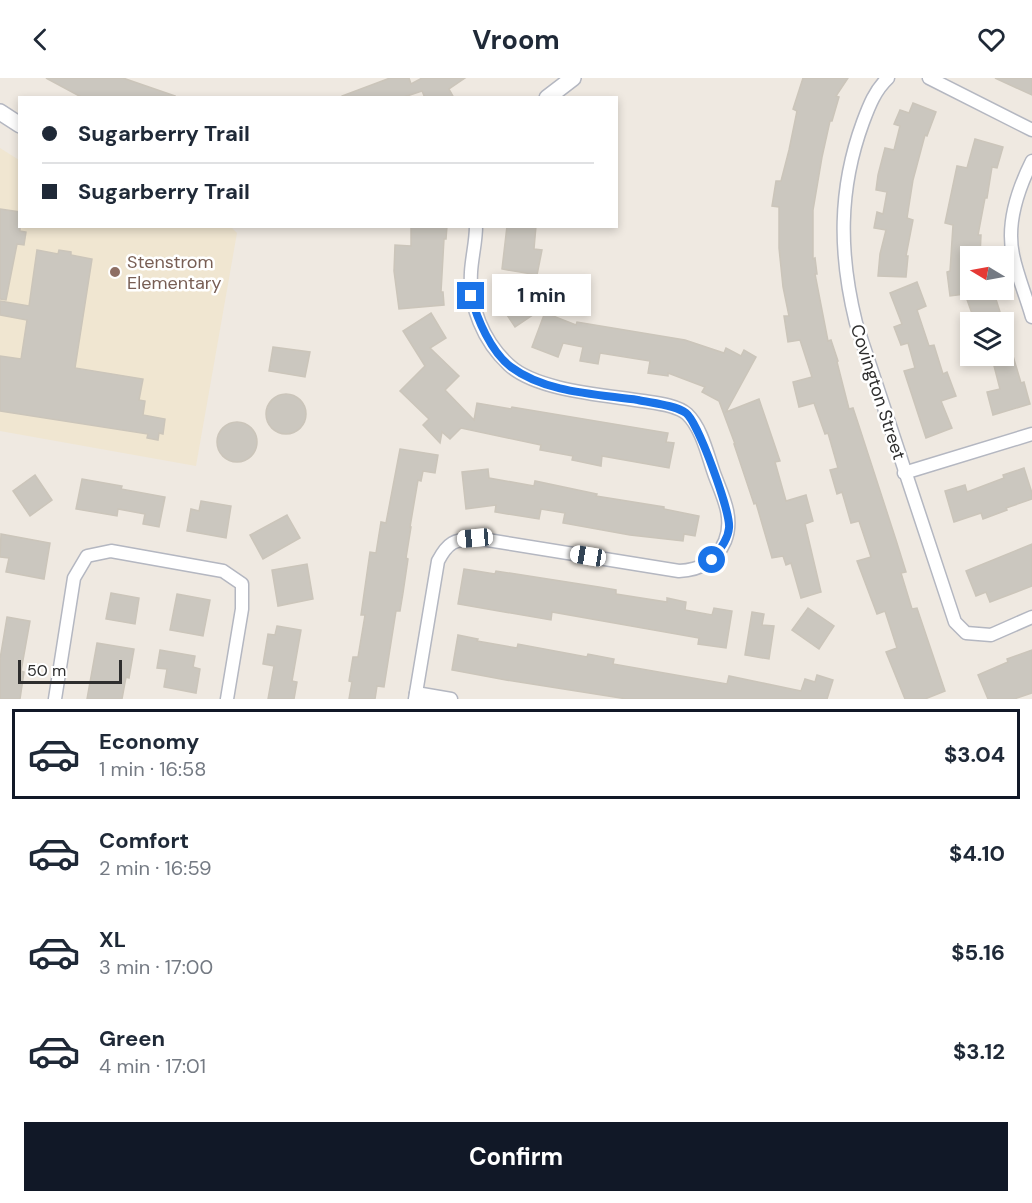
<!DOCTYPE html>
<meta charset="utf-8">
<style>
:root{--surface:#fff;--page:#f2f2f3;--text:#1f2937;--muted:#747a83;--line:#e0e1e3;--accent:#111827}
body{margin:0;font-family:"DM Sans",sans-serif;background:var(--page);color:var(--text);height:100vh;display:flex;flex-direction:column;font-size:22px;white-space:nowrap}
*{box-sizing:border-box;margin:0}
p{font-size:20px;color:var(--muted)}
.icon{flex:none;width:33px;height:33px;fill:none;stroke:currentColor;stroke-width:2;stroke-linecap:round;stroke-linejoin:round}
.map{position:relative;height:621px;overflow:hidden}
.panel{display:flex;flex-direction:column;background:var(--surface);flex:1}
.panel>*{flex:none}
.banner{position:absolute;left:18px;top:18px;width:600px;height:132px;border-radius:0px;box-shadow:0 3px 9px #0003;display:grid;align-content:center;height:132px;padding:0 24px;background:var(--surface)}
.needle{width:39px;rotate:280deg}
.tools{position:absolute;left:960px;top:168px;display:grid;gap:12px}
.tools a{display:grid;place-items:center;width:54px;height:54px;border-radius:0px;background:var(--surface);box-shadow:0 3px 9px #0003;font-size:30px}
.scale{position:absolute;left:18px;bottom:15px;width:104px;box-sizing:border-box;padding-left:6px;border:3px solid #2e2e2e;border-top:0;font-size:16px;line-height:21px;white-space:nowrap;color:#2e2e2e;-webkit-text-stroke:4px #fff;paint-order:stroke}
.end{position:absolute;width:27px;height:27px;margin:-14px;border:8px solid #1a73e8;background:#fff;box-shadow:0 0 0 3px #fff}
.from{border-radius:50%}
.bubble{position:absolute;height:42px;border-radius:0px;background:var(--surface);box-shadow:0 3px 9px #0003;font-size:20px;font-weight:700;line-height:42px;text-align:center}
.car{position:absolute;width:18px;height:36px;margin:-18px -9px;border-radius:8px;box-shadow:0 0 4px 2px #0007;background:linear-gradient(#fff 24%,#345 0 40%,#fff 0 76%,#345 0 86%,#fff 0)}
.banner b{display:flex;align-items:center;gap:21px;height:57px;font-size:22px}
.banner b+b{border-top:2px solid var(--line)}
.banner i{width:15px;height:15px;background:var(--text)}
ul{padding:10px 0 0;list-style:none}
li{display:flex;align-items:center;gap:18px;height:90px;margin:0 12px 9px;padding:0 12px;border:3px solid transparent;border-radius:0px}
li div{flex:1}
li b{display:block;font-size:22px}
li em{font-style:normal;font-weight:700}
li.active{border-color:var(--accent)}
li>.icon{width:54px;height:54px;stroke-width:1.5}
.button{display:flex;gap:12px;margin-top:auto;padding:12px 24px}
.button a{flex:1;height:69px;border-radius:0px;background:var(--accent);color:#fff;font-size:24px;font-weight:700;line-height:69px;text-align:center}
header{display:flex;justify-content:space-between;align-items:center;height:78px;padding:0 24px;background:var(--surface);font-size:27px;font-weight:700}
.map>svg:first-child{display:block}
.education{fill:#f0e6d1}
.building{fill:#cbc7bf;stroke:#cbc5ba;stroke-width:1.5}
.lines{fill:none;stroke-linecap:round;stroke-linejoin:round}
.minor-casing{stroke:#b4b7c1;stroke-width:15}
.tertiary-casing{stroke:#b4b7c1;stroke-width:18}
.minor{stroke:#fff;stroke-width:12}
.tertiary{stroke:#fff;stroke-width:15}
.route{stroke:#1a73e8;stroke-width:8}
.education-dot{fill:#8d6e63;stroke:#fff;stroke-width:2}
.labels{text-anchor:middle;stroke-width:5;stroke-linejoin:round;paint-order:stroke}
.education-label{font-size:18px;fill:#785e54;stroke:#fff;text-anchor:start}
.street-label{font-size:18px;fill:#2e2e2e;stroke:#fff}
</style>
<header><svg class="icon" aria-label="back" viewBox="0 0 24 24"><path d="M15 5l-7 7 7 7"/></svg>Vroom<svg class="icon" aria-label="heart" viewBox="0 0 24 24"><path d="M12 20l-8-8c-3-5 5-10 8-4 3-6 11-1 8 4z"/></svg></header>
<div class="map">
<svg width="1032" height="621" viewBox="0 0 1032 621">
<rect width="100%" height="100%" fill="#efe9e1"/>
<polygon class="education" points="0,70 19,82 20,148 230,148 237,155 196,388 0,353"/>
<g class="building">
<polygon points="46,0 123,0 175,18 174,20 83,20"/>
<polygon points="390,0 409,0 411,6 422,0 465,0 449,11 454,20 425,20 422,13 401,20 342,20 342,18"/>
<polygon points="803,0 848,0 836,18 839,19 832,43 830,43 822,79 813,132 813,181 815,180 817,196 815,196 828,263 831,262 838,283 837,284 849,331 853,330 858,345 896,462 906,494 901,495 912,531 917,530 945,613 925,621 905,621 886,574 897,570 885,533 877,536 857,483 871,479 859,443 851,445 842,414 837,416 830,392 838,390 828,355 825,356 814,325 799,329 793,304 812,299 800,262 788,264 784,238 789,238 783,209 779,170 779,129 772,128 776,103 781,103 789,72 797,33 793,31"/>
<polygon points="995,0 1032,0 1032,17"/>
<polygon points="913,25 936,34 927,58 925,57 913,102 907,140 913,142 906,178 908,178 906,199 878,198 880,176 886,152 874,150 877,134 883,136 887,114 876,112 878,97 885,70 894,72 900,48 894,46 900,32 909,35"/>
<polygon points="975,61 1003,69 997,90 992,89 987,120 985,120 978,157 981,157 980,178 970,178 970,212 993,212 1001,237 980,244 975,244 965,216 950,218 947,194 950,193 953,147 945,145 957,88 967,90"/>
<polygon points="0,131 20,134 20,153 26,154 24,167 17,166 6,222 0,221"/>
<polygon points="411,148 447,148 446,161 444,161 441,214 443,214 444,227 399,231 394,193 395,167 411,168"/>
<polygon points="507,148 536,148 534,171 542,172 537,197 502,191"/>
<polygon points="37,172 58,176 59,172 71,174 71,177 92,181 75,290 143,301 139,322 145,323 143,337 165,341 163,356 159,355 158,362 147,360 148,356 0,333 0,278 21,281 27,242 0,237 0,223 29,228"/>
<polygon points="917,204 926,228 917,232 929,268 934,267 943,296 947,294 956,318 941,323 952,350 926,360 904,293 915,290 908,265 901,267 894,249 902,246 890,215"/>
<polygon points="530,205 546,228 515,249 507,237 515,231 508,221"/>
<polygon points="547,229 553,238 576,247 577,244 685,262 724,275 726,270 741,278 744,272 756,279 726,334 759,321 780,383 775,384 786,423 806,417 813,443 805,446 821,514 801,520 791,485 786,487 783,478 772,480 756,425 754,426 734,366 735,366 719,323 702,314 705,309 668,295 668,298 648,295 650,283 600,275 598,286 580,283 583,269 563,265 558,279 532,269"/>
<polygon points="431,235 446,260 430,270 459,298 445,312 474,342 477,325 511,331 512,329 668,355 666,364 674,365 669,390 602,378 601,388 572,382 573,378 540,372 541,367 461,350 450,361 442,354 440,365 423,347 429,341 400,313 425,288 403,253"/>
<polygon points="1004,254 1006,254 1021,305 1024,304 1030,326 993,337 987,314 1000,311 992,280 1004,278"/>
<polygon points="273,269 310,274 305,299 269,293"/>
<circle cx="286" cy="336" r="20"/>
<circle cx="237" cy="364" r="20"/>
<polygon points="400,371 438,377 435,395 423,393 421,403 418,402 410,449 411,449 406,480 408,481 403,515 400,533 396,533 384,609 377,608 375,621 349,621 352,604 349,603 353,579 358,579 365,537 361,537 370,474 376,475 381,444 386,445"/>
<polygon points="1024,390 1032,415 1032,421 1006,430 1007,432 983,441 981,435 954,444 945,413 965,407 967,414 1004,400 1003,397"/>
<polygon points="488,391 489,400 534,408 535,403 597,416 596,418 664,429 664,431 699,438 695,458 684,456 683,463 630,457 563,445 565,435 541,431 539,441 495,434 496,427 466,431 462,394"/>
<polygon points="35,397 52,422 30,438 13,413"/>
<polygon points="82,401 122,408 121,411 165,419 159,449 143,446 145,436 118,431 117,438 76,431"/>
<polygon points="201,423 231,428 226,460 187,453 191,431 199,433"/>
<polygon points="287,437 300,460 263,481 250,457"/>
<polygon points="1,456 50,465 44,501 6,494 9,480 0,479"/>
<polygon points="1032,466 1032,508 990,524 986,514 976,518 966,493"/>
<polygon points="307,486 313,521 278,528 272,492"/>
<polygon points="464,491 495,496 496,493 599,509 616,512 616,516 667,524 667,520 686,524 685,532 712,537 714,530 732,533 726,570 698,566 699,560 552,534 551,542 458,526"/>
<polygon points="111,515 139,520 135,546 106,541"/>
<polygon points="177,516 210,522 203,558 170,552"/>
<polygon points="808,530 834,548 819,571 792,552"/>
<polygon points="752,534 764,536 762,547 774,548 769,581 745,577"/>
<polygon points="7,539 30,543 21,593 24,594 20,621 0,621 0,581"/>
<polygon points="277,548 301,552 292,603 297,604 294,621 268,621 274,588 263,586 268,556 275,557"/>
<polygon points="458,557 478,561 477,563 517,570 518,566 587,579 588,576 614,581 613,586 727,606 729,598 801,613 805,601 815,604 817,597 833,602 827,621 627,621 506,602 452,592"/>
<polygon points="97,565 134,571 129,600 126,599 122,621 87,621"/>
<polygon points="160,572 195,578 193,589 200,591 196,615 164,609 167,591 157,590"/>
<polygon points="1032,572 1032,615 1014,621 988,621 978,597 1008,584 1007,581"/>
</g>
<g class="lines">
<defs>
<g id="minor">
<path d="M888 0C875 12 869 28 863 44 838 112 839 176 856 245L955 544 966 555 991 557 1032 539"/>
<polyline points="929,0 1032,52"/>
<path d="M1032 83C1018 111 1006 145 1013 177 1017 197 1026 218 1032 239"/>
<polyline points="904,395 1032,356"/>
<polyline points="416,615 451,621"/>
<polyline points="55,621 74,500 87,478 111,473 223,493 242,506 242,531 227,621"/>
<path d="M415 621 438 483C448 464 454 462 475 460L679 493C700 492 716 484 725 463 734 440 723 419 715 398 708 379 702 350 687 336 677 327 656 325 643 323 606 317 537 313 509 287 483 263 469 228 471 194 472 178 476 164 476 148"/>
</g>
<g id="tertiary">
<polyline points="547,20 573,0"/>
<polyline points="0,34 20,47"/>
</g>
</defs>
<use href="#minor" class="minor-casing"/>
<use href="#tertiary" class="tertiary-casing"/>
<use href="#minor" class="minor"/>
<use href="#tertiary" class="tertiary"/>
</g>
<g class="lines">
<path class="route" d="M471 218C477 241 491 274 511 289 546 315 596 316 638 322 651 325 675 327 686 335 698 344 731 435 729 450 728 462 719 472 712 482"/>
</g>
<circle class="education-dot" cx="115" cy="194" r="6"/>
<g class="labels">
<g class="education-label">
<text x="127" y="190">Stenstrom<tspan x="127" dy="21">Elementary</tspan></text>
</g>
<g class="street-label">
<text transform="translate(878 314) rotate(72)" y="6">Covington Street</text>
</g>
</g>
</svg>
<div class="tools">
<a><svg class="needle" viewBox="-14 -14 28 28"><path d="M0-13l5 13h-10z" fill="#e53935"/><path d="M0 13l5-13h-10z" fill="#747a83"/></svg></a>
<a><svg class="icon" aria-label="layers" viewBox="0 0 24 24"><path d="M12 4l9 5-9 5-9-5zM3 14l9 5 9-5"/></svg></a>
</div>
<div class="scale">50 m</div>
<i class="end from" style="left:712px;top:482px"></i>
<i class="end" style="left:471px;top:218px"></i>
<div class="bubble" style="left:492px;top:196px;width:99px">1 min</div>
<i class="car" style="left:475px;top:460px;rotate:265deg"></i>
<i class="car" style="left:588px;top:478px;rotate:279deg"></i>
<div class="banner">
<b><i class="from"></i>Sugarberry Trail</b>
<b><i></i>Sugarberry Trail</b>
</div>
</div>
<section class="panel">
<ul>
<li class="active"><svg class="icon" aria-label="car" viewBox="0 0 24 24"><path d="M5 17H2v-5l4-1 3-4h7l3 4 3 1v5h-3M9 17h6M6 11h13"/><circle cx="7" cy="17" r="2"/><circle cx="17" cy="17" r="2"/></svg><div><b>Economy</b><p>1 min · 16:58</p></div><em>$3.04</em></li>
<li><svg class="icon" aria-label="car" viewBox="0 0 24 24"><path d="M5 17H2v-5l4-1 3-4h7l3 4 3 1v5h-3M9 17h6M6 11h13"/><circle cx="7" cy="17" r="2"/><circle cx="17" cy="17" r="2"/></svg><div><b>Comfort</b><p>2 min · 16:59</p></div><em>$4.10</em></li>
<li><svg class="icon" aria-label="car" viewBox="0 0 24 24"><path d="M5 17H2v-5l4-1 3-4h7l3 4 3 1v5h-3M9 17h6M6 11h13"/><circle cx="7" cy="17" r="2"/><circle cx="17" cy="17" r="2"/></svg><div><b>XL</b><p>3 min · 17:00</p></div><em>$5.16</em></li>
<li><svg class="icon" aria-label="car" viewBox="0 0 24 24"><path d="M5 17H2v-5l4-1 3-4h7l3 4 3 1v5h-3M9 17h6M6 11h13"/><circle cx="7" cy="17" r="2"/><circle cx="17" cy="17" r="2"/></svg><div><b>Green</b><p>4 min · 17:01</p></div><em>$3.12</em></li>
</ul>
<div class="button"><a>Confirm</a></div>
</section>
